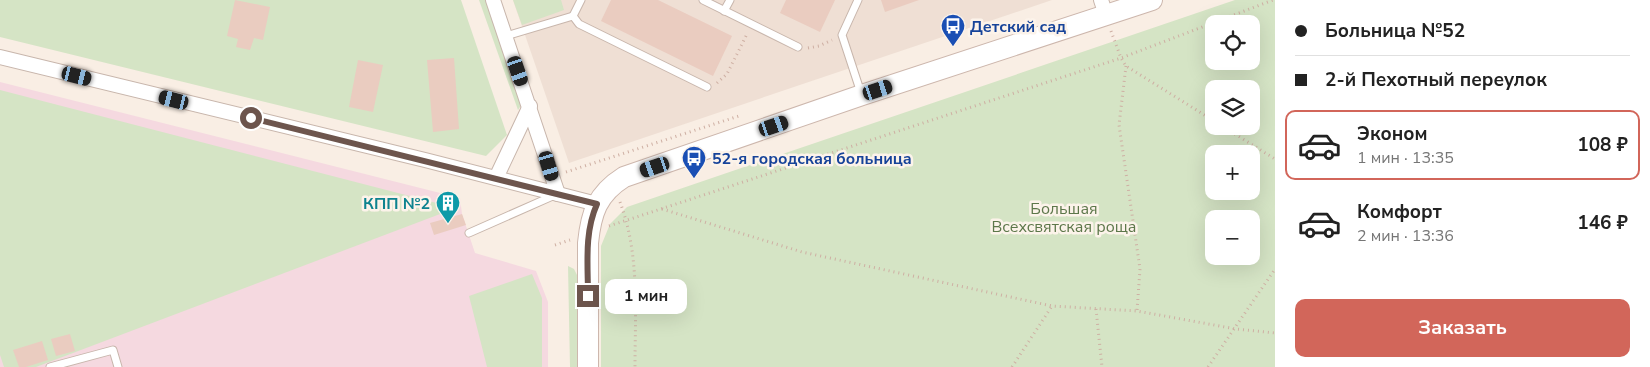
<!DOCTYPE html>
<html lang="ru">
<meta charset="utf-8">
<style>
:root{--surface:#fff;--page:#f2f2f2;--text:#222;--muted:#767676;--line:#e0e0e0;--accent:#d2665a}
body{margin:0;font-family:"Nunito Sans",sans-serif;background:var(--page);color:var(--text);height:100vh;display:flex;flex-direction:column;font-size:19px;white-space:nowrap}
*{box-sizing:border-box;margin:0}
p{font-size:16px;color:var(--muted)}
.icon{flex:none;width:28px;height:28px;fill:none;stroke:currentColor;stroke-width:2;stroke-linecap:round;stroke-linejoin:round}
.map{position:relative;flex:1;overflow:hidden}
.panel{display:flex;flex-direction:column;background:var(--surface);width:375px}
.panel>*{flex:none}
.banner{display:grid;align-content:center;height:110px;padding:0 20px;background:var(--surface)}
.fabs{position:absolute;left:1205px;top:15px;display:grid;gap:10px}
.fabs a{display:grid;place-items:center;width:55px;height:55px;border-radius:10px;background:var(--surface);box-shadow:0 5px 20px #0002;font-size:25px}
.end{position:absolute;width:22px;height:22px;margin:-11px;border:6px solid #6d554d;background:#fff;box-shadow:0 0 0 2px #fff}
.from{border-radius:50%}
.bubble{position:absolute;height:35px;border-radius:10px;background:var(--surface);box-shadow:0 5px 20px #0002;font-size:16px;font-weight:700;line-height:35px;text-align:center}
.car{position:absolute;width:15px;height:30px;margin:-15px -8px;border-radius:6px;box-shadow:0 0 4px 1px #0007;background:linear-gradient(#222 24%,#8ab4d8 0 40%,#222 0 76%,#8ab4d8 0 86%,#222 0)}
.banner b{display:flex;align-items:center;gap:18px;height:48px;font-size:19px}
.banner b+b{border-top:1px solid var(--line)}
.banner i{width:12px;height:12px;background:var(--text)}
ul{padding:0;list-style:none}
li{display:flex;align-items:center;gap:15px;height:70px;margin:0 10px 8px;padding:0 10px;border:2px solid transparent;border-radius:10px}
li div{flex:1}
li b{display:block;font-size:19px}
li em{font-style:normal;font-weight:700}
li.current{border-color:var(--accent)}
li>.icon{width:45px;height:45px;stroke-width:1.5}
.primary-button{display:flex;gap:10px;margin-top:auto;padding:10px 20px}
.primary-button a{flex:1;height:58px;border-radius:10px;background:var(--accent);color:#fff;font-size:20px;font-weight:700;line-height:58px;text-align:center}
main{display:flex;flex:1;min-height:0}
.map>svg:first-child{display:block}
.residential{fill:#efdfd4}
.medical{fill:#f5d9e0}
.green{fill:#d5e4c5;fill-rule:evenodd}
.building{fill:#eaccc0}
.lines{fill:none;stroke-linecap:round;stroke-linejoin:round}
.lane-casing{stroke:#c8b6ac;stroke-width:9}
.street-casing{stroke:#c8b6ac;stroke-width:16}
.secondary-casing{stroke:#cdb7ad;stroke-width:22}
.path{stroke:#ceafa3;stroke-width:3;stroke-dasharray:1 4;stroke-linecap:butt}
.lane{stroke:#fff;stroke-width:7}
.street{stroke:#fff;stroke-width:14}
.secondary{stroke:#fff;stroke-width:20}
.route{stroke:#6d554d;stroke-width:6}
.labels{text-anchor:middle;stroke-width:5;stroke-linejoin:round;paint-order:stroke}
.transit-label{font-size:16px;font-weight:bold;fill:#164399;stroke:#fcf3ea;text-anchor:start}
.culture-label{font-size:16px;font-weight:bold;fill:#0d838f;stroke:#fcf3ea;text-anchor:end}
.park-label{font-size:16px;fill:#5d774a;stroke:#fcf3ea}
</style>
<main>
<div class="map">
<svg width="1275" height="367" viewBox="0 0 1275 367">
<rect width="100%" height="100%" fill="#f9eee4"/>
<polygon class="residential" points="513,0 1052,0 569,163"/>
<polygon class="medical" points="0,82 460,198 462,214 475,253 536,271 548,302 548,367 0,367"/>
<g class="green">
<polygon points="0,0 461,0 507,135 486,156 0,37"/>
<polygon points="479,0 486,0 522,104 518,110"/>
<polygon points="513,0 561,0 564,10 522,25"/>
<path d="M1235 0H1275V367H601V246L610 224 627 207ZM1214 24H1251V61H1214ZM1214 89H1251V126H1214ZM1214 154H1251V191H1214ZM1214 219H1251V256H1214Z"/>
<polygon points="0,90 456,208 36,367 4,367 0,355"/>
<polygon points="568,266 574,269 577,275 578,367 570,367"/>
<polygon points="532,274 542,298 542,367 487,367 469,296"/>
</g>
<g class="building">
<polygon points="235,0 270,7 263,40 254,38 250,50 236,47 238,39 227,36"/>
<polygon points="611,0 658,0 732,36 713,76 601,21"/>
<polygon points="786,0 835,0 820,32 780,13"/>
<polygon points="881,0 919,0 885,12"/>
<polygon points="454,58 459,129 433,132 427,60"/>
<polygon points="358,60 383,65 373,112 349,107"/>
<polygon points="462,214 466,225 434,235 430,223"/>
<polygon points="70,334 75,351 56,356 51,339"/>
<polygon points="42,341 48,360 26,367 19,367 13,350"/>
</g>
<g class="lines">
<defs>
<g id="lane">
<polyline points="581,0 573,16 579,24 707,87"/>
<polyline points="703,0 798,47"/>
<polyline points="858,0 842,35 861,93"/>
<polyline points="724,11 730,0"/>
<polyline points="506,36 573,16"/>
<polyline points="469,233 555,195"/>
<polyline points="50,367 113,350 118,367"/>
</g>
<g id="street">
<polyline points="493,0 558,194"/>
<polyline points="1101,0 1106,15"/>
<polyline points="0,57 425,160 597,204"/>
<polyline points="496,178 530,106"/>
</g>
<path id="secondary" d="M588 367V243C591 213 597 194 624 177L862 95 1152 0"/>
</defs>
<use href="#lane" class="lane-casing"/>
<use href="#street" class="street-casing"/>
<use href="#secondary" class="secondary-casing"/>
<g class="path">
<polyline points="1111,31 1121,58 1126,66 1214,121"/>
<polyline points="808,48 819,46 832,40"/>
<polyline points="1126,66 1119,125 1140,269 1137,311"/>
<polyline points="717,83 727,74 747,34"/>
<polyline points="1222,126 1275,159"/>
<polyline points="566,172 739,116"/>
<path d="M620 202C640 255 635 312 635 367"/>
<polyline points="662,209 802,252 1052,306 1137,311 1236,329 1275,333"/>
<polyline points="609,226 1121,58 1273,0"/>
<polyline points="555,245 570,240"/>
<polyline points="1096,309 1102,367"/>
<polyline points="1012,367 1052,306"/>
<polyline points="1208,367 1275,269"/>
</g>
<use href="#lane" class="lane"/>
<use href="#street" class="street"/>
<use href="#secondary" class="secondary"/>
</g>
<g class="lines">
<path class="route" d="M251 118 597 204C584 233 588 265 588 296"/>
</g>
<defs>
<symbol id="bus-pin" viewBox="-11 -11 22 30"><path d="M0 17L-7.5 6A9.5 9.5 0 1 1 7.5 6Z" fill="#1a4fb4" stroke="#fcf3ea"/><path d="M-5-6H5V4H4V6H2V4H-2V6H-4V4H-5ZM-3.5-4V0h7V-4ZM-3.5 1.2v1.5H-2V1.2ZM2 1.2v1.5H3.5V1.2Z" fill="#fff"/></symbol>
<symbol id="building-pin" viewBox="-11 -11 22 30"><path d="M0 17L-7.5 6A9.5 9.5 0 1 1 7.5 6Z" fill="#0f9aa8" stroke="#fcf3ea"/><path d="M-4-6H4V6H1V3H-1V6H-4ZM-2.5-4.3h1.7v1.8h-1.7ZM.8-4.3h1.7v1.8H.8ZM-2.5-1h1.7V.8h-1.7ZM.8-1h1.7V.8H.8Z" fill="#fff"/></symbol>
</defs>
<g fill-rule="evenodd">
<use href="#bus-pin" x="939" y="12" width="28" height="38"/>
<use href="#bus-pin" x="680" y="144" width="28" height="38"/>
<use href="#building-pin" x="434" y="189" width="28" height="38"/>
</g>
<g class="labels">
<g class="transit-label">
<text x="970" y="32">Детский сад</text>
<text x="712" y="164">52-я городская больница</text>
</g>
<g class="culture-label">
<text x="430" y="209">КПП №2</text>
</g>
<g class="park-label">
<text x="1064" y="214">Большая<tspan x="1064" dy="18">Всехсвятская роща</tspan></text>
</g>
</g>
</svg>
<div class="fabs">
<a><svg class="icon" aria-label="locate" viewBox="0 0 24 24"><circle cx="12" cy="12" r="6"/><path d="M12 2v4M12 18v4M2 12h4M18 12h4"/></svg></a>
<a><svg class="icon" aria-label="layers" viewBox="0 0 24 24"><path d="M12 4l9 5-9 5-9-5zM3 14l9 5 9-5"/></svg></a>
<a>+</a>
<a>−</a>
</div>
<i class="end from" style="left:251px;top:118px"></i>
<i class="end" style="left:588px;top:296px"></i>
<div class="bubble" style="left:605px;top:279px;width:82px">1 мин</div>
<i class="car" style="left:518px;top:71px;rotate:161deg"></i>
<i class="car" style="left:77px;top:76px;rotate:104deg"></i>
<i class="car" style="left:878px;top:90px;rotate:72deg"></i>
<i class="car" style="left:174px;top:100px;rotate:284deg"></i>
<i class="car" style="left:774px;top:126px;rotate:71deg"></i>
<i class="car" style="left:549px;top:166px;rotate:163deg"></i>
<i class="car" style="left:655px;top:167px;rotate:251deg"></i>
</div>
<section class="panel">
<div class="banner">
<b><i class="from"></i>Больница №52</b>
<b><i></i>2-й Пехотный переулок</b>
</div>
<ul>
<li class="current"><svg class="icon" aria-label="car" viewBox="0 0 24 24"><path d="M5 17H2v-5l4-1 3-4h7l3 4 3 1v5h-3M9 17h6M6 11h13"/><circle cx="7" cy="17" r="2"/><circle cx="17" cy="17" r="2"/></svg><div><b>Эконом</b><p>1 мин · 13:35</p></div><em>108 ₽</em></li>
<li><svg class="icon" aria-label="car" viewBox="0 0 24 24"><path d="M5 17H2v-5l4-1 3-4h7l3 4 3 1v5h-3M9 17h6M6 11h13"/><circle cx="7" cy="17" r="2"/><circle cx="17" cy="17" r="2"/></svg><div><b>Комфорт</b><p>2 мин · 13:36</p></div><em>146 ₽</em></li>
</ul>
<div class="primary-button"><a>Заказать</a></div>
</section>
</main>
